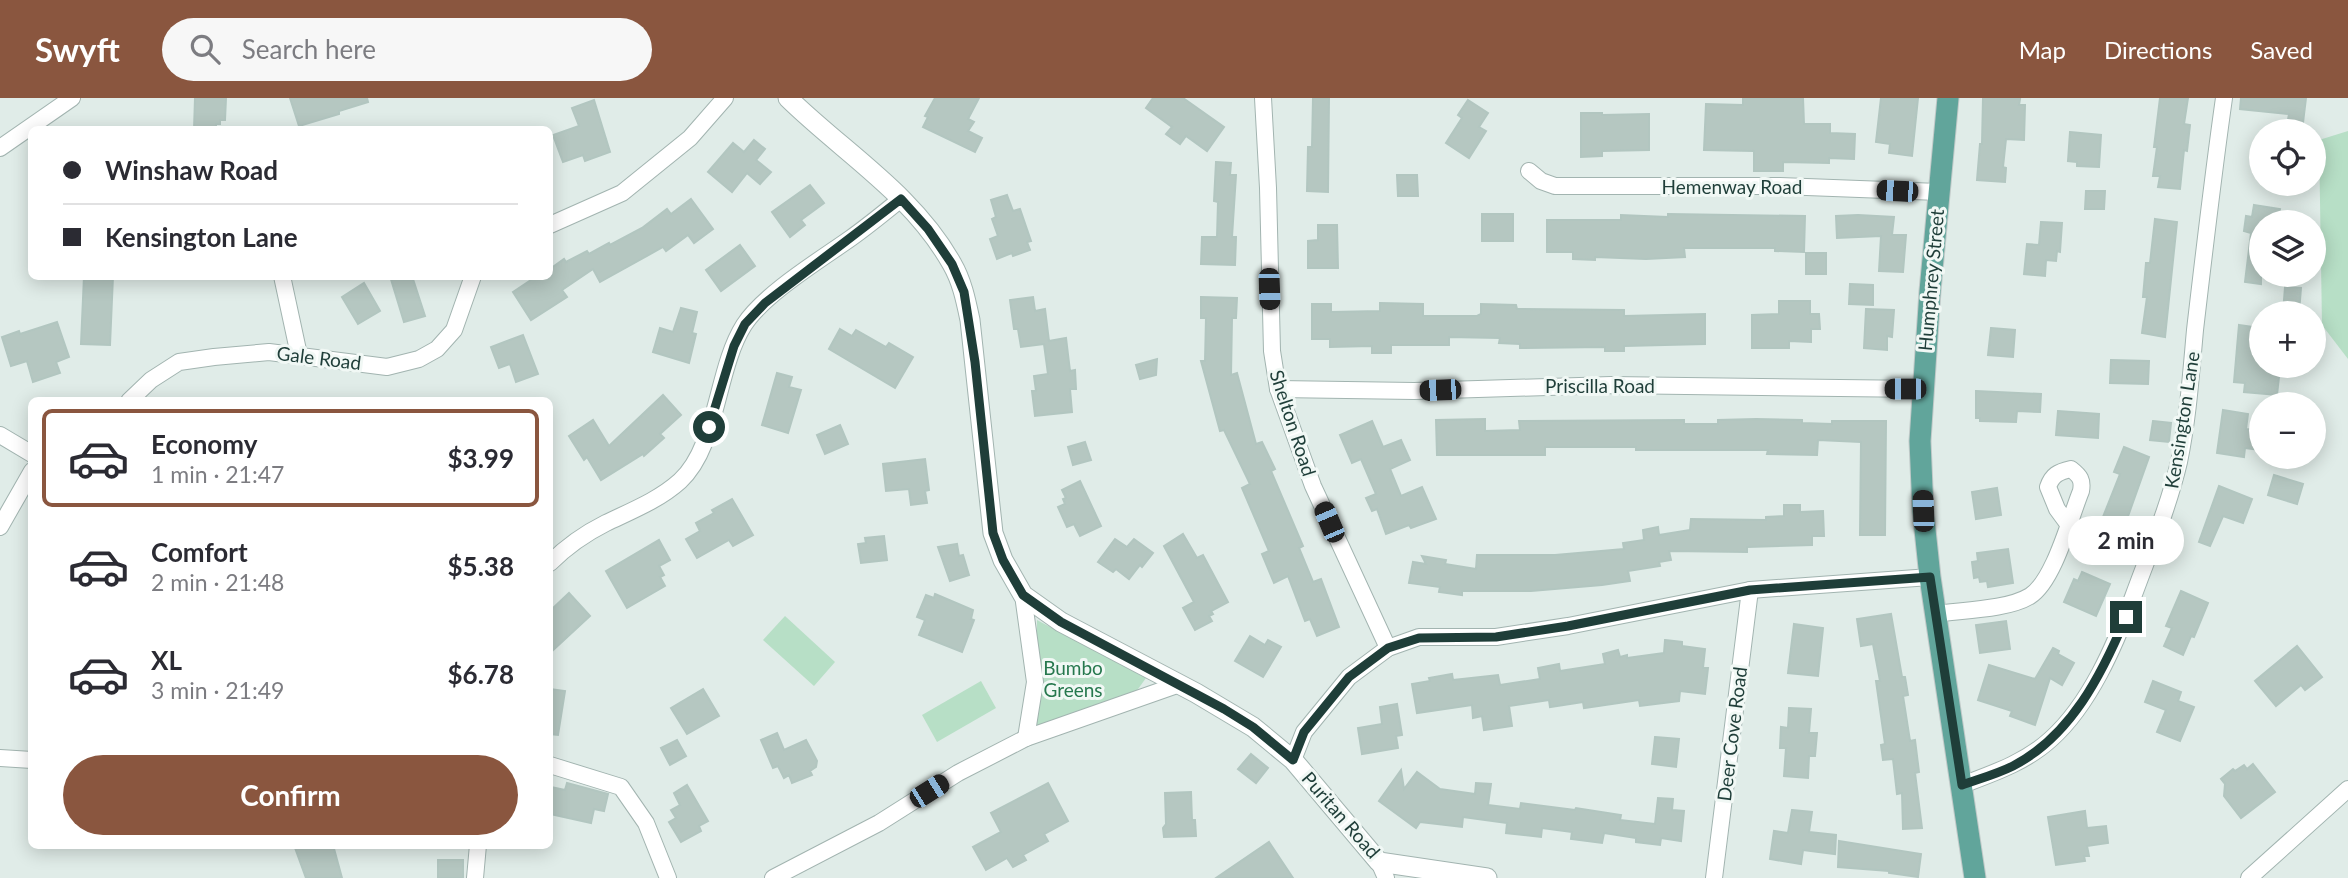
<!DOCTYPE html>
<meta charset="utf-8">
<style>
:root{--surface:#fff;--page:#f7f7f7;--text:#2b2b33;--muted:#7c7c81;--line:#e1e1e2;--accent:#8a563f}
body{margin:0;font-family:Lato,sans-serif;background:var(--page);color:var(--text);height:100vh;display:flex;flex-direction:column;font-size:26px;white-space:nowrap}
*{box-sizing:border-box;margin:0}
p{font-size:23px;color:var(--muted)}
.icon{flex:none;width:38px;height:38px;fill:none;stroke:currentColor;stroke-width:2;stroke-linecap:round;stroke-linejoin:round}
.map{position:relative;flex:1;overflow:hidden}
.details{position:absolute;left:28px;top:299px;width:525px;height:452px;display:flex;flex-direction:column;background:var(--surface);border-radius:10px;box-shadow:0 4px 18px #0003}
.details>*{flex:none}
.guide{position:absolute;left:28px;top:28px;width:525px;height:154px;border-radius:10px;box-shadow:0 4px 18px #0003;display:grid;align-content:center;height:154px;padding:0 35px;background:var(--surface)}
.buttons{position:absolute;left:2249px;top:21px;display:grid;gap:14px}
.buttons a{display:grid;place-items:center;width:77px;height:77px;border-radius:50%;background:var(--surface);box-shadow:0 4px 18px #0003;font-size:35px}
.end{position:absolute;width:32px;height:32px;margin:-16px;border:9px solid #1f3e39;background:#fff;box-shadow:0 0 0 4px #fff}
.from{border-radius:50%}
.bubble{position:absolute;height:49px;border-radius:24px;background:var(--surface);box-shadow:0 4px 18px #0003;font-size:23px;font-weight:700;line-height:49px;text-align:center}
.car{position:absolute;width:21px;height:42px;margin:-21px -10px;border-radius:9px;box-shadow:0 0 5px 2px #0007;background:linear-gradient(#222 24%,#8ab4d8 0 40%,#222 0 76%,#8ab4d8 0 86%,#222 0)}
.guide b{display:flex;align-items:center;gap:24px;height:66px;font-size:26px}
.guide b+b{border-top:2px solid var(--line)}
.guide i{width:18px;height:18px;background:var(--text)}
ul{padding:12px 0 0;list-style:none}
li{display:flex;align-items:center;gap:21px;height:98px;margin:0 14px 10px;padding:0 21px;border:4px solid transparent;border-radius:10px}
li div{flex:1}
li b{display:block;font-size:26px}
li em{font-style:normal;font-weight:700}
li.active{border-color:var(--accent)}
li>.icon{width:63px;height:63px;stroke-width:1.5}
.action{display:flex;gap:14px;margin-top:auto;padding:14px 35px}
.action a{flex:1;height:80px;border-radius:42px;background:var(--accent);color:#fff;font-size:28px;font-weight:700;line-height:80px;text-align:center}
header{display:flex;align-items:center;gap:42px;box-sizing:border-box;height:98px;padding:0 35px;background:var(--accent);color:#fff}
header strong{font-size:33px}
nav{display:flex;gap:38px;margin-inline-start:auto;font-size:24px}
.search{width:490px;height:63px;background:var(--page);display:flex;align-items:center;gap:18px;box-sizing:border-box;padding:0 24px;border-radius:38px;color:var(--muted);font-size:26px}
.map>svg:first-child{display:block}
.green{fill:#b7dfc6}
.building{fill:#b5c7c1;stroke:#b2c6c0;stroke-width:2}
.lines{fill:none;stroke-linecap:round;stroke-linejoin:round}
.minor-casing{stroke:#a2b4b0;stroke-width:18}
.tertiary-casing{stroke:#a2b4b0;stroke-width:21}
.primary-casing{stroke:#c0c9c8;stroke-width:23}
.minor{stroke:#fff;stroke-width:16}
.tertiary{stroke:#fff;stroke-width:19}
.primary{stroke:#61a59b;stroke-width:21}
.route{stroke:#1f3e39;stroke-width:9}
.labels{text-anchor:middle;stroke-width:6;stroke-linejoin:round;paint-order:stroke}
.street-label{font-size:19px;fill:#1f3e39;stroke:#f1f8f5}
.park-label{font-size:19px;fill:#26784e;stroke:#f1f8f5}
</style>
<header>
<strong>Swyft</strong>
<div class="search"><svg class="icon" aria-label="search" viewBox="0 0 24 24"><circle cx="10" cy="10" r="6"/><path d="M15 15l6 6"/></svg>Search here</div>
<nav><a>Map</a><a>Directions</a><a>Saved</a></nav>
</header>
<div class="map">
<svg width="2348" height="780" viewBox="0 0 2348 780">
<rect width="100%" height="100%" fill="#e0ece8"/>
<g class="green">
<polygon points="2348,33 2348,261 2322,227 2319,42"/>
<polygon points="785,518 835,564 814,588 763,542"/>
<polygon points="1037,522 1146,580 1133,598 1037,630"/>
<polygon points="981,583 996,610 937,644 922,617"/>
</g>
<g class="building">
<polygon points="195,0 226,0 225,22 220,22 220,26 216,26 216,32 194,32"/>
<polygon points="290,0 367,0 368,4 339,13 339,16 299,28"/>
<polygon points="935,0 979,0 968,21 974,24 968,33 982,40 975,54 923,29 928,19 925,18"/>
<polygon points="1153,0 1183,0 1224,29 1207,53 1186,38 1180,46 1166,36 1172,29 1146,10"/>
<polygon points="1313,0 1329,0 1328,94 1307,93 1308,49 1312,49"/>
<polygon points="1743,0 1803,0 1804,26 1830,26 1830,35 1855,36 1854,61 1829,60 1829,65 1783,64 1783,73 1754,73 1754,53 1704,52 1706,6 1743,7"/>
<polygon points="1881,0 1918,0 1912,58 1889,55 1890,46 1876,44"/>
<polygon points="1983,0 2020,1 2019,7 2025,7 2024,42 2006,41 2003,69 2006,70 2005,84 1977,82 1980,46 1982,46"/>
<polygon points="2160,0 2188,0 2184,26 2190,27 2187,53 2184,52 2180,91 2158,89 2160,78 2153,78 2157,49 2154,49"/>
<polygon points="2241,0 2306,0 2302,33 2286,33 2289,16 2240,11"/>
<polygon points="594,2 610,54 585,63 583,57 563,64 553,37 579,28 572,10"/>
<polygon points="1468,2 1488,15 1479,29 1486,33 1469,60 1446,45 1462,20 1458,17"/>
<polygon points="1581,15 1602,15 1602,17 1649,16 1649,52 1602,53 1602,58 1581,59"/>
<polygon points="2070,34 2101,37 2099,69 2077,68 2077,64 2068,63"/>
<polygon points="754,42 765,51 756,62 771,74 760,86 747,75 732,94 708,74 733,45 744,54"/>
<polygon points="1216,64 1231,65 1230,77 1236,77 1232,139 1236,139 1235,167 1201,166 1202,139 1217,139 1218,104 1214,103"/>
<polygon points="1397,77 1417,77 1418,98 1398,98"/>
<polygon points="810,87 824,105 801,122 805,127 790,139 772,114"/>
<polygon points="2086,93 2105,93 2104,111 2085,111"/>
<polygon points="1007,97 1013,113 1020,111 1031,143 1027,144 1030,152 1013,158 1012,155 997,161 990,141 998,138 992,121 996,119 991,102"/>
<polygon points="691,101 713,131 694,145 688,137 666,153 663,149 600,184 593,171 562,192 567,199 531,222 513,194 537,178 550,178 550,171 564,161 566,164 587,153 589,156 609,145 610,147 642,130 667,111 671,116"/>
<polygon points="2254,107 2280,111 2278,124 2261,124 2261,186 2245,184 2251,135 2244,133 2246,118 2252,119"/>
<rect x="1482" y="116" width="31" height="27"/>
<polygon points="1668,116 1805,118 1804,154 1775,153 1775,150 1684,150 1685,159 1646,161 1595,159 1595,162 1573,161 1573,154 1547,154 1547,122 1621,122 1621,117 1668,119"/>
<polygon points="1858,117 1894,119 1892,137 1906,137 1903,174 1879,173 1881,138 1837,140 1836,118"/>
<polygon points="2155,121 2177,124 2165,239 2142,235 2147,199 2143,199 2146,165 2150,165"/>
<polygon points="2041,124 2062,125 2060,154 2057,153 2056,163 2046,162 2045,178 2024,176 2027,146 2039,147"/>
<polygon points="1318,127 1337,127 1338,170 1308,170 1308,143 1318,142"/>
<polygon points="740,147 755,168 721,193 706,172"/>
<rect x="1806" y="155" width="20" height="21"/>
<polygon points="84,178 113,178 110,247 81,246"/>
<polygon points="390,178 412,178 425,218 404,224"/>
<polygon points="364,185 380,213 358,226 342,199"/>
<polygon points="1850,186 1873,187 1873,207 1849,206"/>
<polygon points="2285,189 2301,190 2299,215 2283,215"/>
<polygon points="1033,199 1035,213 1045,211 1049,243 1066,240 1070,273 1075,272 1076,291 1070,291 1072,314 1035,318 1032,293 1036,293 1034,278 1048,276 1044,246 1021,249 1018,231 1014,231 1010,202"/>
<polygon points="1201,199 1237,200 1236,220 1232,220 1231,277 1237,275 1256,346 1262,344 1275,371 1271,373 1303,448 1299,450 1313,484 1321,481 1339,529 1317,538 1310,521 1305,523 1288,478 1274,485 1262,456 1269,453 1242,390 1250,386 1224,332 1220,333 1201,263 1205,263 1206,220 1201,220"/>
<polygon points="1779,203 1810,203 1810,216 1819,216 1820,231 1811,231 1811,244 1789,243 1789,250 1752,250 1752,217 1779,216"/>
<polygon points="1380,205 1423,206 1423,218 1477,218 1481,216 1481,206 1516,207 1517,211 1624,212 1624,218 1705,216 1705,246 1624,248 1624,253 1605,253 1605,249 1520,250 1520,246 1499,245 1500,240 1449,239 1449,247 1391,247 1391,255 1372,255 1372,248 1330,249 1330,241 1312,241 1312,206 1331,206 1331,214 1380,213"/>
<polygon points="681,210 697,214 692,235 696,236 689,265 653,254 660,230 673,234"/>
<polygon points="1866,211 1894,212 1892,239 1887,238 1887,252 1864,250"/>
<polygon points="57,224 69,259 56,264 60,275 33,284 27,263 11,268 2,239 19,233 20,236"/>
<polygon points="2239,227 2261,230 2261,268 2280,270 2277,297 2244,294 2245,285 2234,284"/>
<polygon points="1991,230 2015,232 2013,259 1988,257"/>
<polygon points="840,231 852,238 856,232 886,249 889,245 913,259 895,290 829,251"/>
<polygon points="523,237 538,276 516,284 510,266 499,270 491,249"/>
<polygon points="1157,261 1156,277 1140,281 1136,267"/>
<polygon points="2111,262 2149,263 2148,286 2110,285"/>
<polygon points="777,275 792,279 789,289 801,292 788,335 762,327"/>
<polygon points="1976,293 2041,296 2040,314 2017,313 2016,324 1980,323 1980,320 1976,320"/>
<polygon points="663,297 681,317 660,336 664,340 644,358 643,356 601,382 587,359 584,362 569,338 593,322 609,348"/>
<polygon points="2223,312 2248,316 2246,331 2261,333 2261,352 2245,350 2244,359 2217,355"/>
<polygon points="2058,313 2099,316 2098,340 2056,337"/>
<polygon points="1485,321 1485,333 1520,332 1519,323 1684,322 1684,326 1718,326 1718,322 1756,321 1802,322 1802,325 1832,326 1832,323 1886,323 1885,437 1860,437 1861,344 1818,342 1817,357 1767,356 1768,352 1636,352 1636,349 1545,349 1545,357 1437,357 1436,322"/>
<polygon points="1372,323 1383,349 1401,342 1410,362 1390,371 1401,398 1422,389 1436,421 1411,430 1409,427 1386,436 1377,411 1372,413 1366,400 1376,396 1361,361 1352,365 1340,337"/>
<polygon points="2153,323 2171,325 2169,344 2150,342"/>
<polygon points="840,327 848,346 825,356 817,337"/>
<polygon points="1085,344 1091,362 1073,367 1068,349"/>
<polygon points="2124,349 2149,359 2121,438 2099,429 2120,376 2114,374"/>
<polygon points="925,361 929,392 925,393 927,405 911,407 909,391 886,393 883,366"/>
<polygon points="2274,377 2303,386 2297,406 2268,397"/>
<polygon points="1080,383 1101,428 1080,438 1074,426 1067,429 1058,409 1065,406 1063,401 1066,400 1062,392"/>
<polygon points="2219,388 2252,401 2243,425 2223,418 2210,448 2199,444"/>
<polygon points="1997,390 2001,417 1976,421 1972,394"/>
<polygon points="732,401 753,437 733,448 729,442 697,460 686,441 700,433 696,425 714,415 712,412"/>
<polygon points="1784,407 1800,407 1800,414 1823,413 1824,438 1812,438 1812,447 1747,449 1747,454 1669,453 1671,462 1659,464 1660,468 1628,473 1630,483 1602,487 1531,493 1462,493 1462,497 1439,494 1440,489 1409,485 1413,464 1426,466 1422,458 1446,462 1445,466 1476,471 1477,457 1555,457 1624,451 1623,445 1644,442 1643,432 1658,429 1659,437 1690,432 1691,421 1766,422 1766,419 1784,418"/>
<polygon points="1183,436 1197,460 1203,457 1228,504 1211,513 1213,516 1209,518 1212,523 1195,532 1183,510 1194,504 1164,448"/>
<polygon points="884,438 887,462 861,465 858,446 866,445 865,440"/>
<polygon points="1115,441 1127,449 1134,441 1153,455 1142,469 1140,467 1129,481 1116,471 1113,474 1098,464"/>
<polygon points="659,442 670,462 659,468 664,477 660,479 665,488 627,510 606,473"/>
<polygon points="957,446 959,458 963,457 969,477 950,483 938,449"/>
<polygon points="2008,451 2013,485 1988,489 1987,483 1980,484 1979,479 1974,480 1972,464 1978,463 1977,455"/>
<polygon points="2082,474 2110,486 2096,518 2064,504 2074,481 2078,483"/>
<polygon points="2181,493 2208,505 2194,539 2191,538 2183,557 2164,548 2172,530 2166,528"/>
<polygon points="569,495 590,518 550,555 550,513"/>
<polygon points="935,496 973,512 971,521 974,522 962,554 919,537 925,522 917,519 926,497 934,500"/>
<polygon points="1891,516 1902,579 1905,579 1908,597 1903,598 1910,643 1915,642 1919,674 1915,675 1922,730 1903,731 1902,695 1897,696 1893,661 1883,662 1881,647 1885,646 1876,583 1880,583 1873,546 1861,548 1857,521"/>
<polygon points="2006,523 2010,551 1980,555 1976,527"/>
<polygon points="1794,526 1823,530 1818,578 1788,575"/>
<polygon points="1250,538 1265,547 1268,542 1281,549 1263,579 1235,563"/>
<polygon points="1665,542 1682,544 1682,548 1705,551 1703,570 1708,570 1705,596 1680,593 1679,603 1640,608 1639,602 1584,610 1583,604 1550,609 1549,602 1509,608 1512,628 1484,632 1482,618 1473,620 1472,607 1417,615 1412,586 1430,583 1429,580 1452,576 1453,582 1498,577 1500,587 1540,581 1538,570 1559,566 1560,573 1605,566 1603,556 1618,552 1620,559 1627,557 1627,560 1664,555"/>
<polygon points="2297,548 2322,579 2305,592 2301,587 2276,608 2255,583"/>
<polygon points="2053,550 2059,553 2058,556 2074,565 2062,587 2050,580 2035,627 2010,618 2012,613 1978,602 1989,567 2035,581"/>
<polygon points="2153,583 2181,594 2178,603 2194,609 2180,643 2157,634 2166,612 2145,604"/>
<polygon points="550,591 565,593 558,637 550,636"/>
<polygon points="703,591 719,618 687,636 671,610"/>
<polygon points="1397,606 1402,637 1396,638 1398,650 1362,656 1358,630 1382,626 1380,609"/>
<polygon points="1789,610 1811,611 1809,635 1817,635 1815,658 1809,658 1808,680 1784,678 1786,650 1780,650 1781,629 1788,630"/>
<polygon points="777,635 784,652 806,642 817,663 816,669 810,673 812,677 792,685 789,677 784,680 778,668 773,670 761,642"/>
<polygon points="1655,639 1679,641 1676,669 1652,666"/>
<polygon points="677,642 686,658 670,667 661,650"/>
<polygon points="1251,656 1268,670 1256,685 1238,671"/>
<polygon points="2253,666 2275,694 2241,720 2224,698 2225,686 2221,681 2233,671 2235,673 2244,667 2247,671"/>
<polygon points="1401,672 1404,691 1417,674 1440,691 1475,696 1476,685 1491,686 1488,707 1520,711 1521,705 1575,712 1576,710 1621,717 1620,722 1655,726 1658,700 1673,701 1672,712 1684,713 1681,743 1661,740 1660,747 1636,744 1636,740 1604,735 1602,745 1571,741 1572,734 1542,730 1541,739 1506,735 1507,725 1463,719 1462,729 1420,724 1416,730 1379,703"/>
<polygon points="567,685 608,696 604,713 594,711 591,725 550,716 551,689 565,692"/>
<polygon points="1048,685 1068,723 1044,736 1048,743 1023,757 1026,762 1013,769 1007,760 986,772 973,749 1001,734 991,715"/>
<polygon points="687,687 708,723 699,728 701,733 681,744 669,724 676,720 671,712 680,707 674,695"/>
<polygon points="1191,694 1192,722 1195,722 1196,738 1164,739 1163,730 1166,726 1165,695"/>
<polygon points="1792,712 1812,714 1809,734 1836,737 1835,756 1803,752 1801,766 1770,761 1774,733 1788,735"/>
<polygon points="2085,713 2087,730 2106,728 2108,745 2087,748 2089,758 2084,758 2085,763 2056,767 2048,719"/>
<polygon points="1839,743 1921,756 1918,779 1889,775 1889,773 1838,769"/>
<polygon points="1269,744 1293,780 1216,780"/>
<polygon points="294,747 333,747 342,780 306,780"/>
<rect x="438" y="762" width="25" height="18"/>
</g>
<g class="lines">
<defs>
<g id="minor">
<polyline points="1263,0 1268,90 1272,253 1278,291 1313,388 1388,550"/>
<polyline points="0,50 72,0"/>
<polyline points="1529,73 1541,83 1555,88 1780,88 1939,94"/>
<polyline points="550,127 622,95 690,40 725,0"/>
<polyline points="282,178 299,257"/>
<polyline points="1278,291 1414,293 1611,287 1922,291"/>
<polyline points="129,303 151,282 179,264 214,259 269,254 387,269 419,261 437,251 454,232 473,178"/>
<polyline points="0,337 32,356"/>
<polyline points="0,429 32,373"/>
<path d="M550 465C566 449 586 435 606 425 631 413 659 402 680 383 718 348 716 271 744 227 764 196 820 162 851 140 868 128 885 114 901 101"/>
<polyline points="1023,497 1035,584 1026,640"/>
<path d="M1935 516C1962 512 2007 512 2030 498 2054 483 2070 420 2081 393 2083 382 2080 378 2071 371 2058 374 2052 377 2048 389L2057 411 2068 426"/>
<polyline points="0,660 32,662"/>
<polyline points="1293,662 1304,634 1349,579 1388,550 1419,539 1496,539 1568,528 1750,492 1930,479"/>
<polyline points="550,667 621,689 646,725 668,780"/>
<path d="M1962 687C1994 675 2026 664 2051 641 2090 606 2115 547 2133 499 2149 455 2168 411 2179 364 2188 321 2191 276 2195 232 2204 155 2213 77 2224 0"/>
<polyline points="1379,764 1386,780"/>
<polyline points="475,780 478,747"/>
<polyline points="773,780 879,725 958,675 1026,640 1177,587"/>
<polyline points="1714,780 1750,492"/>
<polyline points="2249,780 2348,691"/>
</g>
<path id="tertiary" d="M788 0C843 54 913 96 952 166 962 183 966 203 970 222L993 435 1003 462 1023 497 1061 524 1196 595 1253 629 1293 662 1379 764 1487 780"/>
<polyline id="primary" points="1948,0 1930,193 1920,343 1923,413 1930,479 1975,780"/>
</defs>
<use href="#minor" class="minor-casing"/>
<use href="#tertiary" class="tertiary-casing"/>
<use href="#primary" class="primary-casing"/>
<use href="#minor" class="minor"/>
<use href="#tertiary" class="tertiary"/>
<use href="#primary" class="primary"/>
</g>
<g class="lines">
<path class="route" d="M709 329 734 248 745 226 765 205 901 101 928 131 952 166 964 194 975 264 993 435 1003 462 1023 497 1061 524 1224 611 1253 629 1293 662 1304 634 1349 579 1388 550 1419 540 1496 539 1568 528 1750 492 1930 479 1962 687C1979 681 1997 676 2013 668 2071 638 2102 576 2126 519"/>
</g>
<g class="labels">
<g class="street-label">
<text x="1732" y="96">Hemenway Road</text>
<text transform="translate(1931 182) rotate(-85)" y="7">Humphrey Street</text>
<text transform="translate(319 260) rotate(7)" y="7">Gale Road</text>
<text x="1600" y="295">Priscilla Road</text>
<text transform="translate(2182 322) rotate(-81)" y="7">Kensington Lane</text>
<text transform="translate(1293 325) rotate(72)" y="7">Shelton Road</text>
<text transform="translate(1732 636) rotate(-83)" y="7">Deer Cove Road</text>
<text transform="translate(1341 717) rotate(49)" y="7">Puritan Road</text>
</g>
<g class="park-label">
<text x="1073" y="577">Bumbo<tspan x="1073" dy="22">Greens</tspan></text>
</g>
</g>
</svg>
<div class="buttons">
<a><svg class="icon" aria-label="locate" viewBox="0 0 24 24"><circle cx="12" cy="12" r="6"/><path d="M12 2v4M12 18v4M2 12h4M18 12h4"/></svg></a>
<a><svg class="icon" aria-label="layers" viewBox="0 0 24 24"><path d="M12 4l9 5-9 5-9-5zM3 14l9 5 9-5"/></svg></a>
<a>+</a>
<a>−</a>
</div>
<i class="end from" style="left:709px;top:329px"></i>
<i class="end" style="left:2126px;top:519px"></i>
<div class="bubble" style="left:2068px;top:418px;width:116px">2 min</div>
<i class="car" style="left:1897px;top:93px;rotate:273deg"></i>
<i class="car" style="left:1269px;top:191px;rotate:178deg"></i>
<i class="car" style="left:1905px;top:291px;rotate:270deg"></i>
<i class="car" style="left:1440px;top:292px;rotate:268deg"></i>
<i class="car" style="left:1923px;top:413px;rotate:358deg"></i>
<i class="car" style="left:1329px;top:424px;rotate:337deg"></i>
<i class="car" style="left:929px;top:693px;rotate:58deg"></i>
<div class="guide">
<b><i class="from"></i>Winshaw Road</b>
<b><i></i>Kensington Lane</b>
</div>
<section class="details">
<ul>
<li class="active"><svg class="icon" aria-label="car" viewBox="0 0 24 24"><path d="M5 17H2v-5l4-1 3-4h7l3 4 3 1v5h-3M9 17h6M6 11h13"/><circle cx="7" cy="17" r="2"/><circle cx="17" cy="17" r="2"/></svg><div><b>Economy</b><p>1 min · 21:47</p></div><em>$3.99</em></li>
<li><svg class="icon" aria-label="car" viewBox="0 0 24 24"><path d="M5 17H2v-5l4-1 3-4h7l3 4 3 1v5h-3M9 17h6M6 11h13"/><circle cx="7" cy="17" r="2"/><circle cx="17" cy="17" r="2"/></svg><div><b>Comfort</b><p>2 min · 21:48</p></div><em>$5.38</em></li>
<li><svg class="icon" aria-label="car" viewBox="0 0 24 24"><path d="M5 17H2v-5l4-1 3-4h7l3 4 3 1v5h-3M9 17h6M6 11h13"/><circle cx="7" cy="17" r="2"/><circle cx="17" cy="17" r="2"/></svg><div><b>XL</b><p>3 min · 21:49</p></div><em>$6.78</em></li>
</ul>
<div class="action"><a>Confirm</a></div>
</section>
</div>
